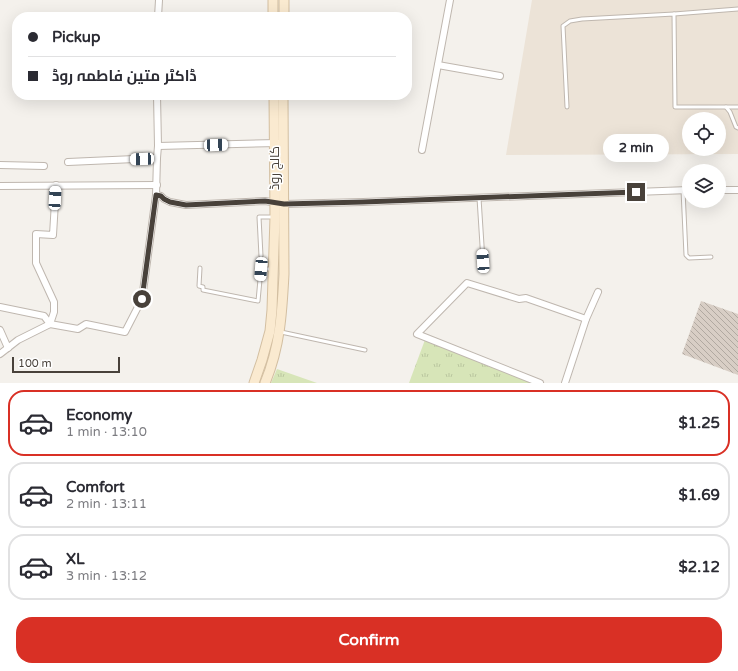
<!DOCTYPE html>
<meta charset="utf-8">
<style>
:root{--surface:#fff;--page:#f2f2f3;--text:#2b2b33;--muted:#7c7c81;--line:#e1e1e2;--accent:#d93025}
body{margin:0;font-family:"Varela Round",Cairo,sans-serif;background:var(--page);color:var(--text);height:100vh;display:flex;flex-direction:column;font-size:15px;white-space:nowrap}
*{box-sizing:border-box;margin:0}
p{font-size:13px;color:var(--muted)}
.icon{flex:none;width:22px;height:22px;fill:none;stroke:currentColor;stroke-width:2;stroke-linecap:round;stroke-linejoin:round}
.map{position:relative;height:383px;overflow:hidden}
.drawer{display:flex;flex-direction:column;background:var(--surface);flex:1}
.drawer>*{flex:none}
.top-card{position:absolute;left:12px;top:12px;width:400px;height:88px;border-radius:16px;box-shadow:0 4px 16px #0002;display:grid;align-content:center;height:88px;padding:0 16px;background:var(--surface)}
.controls{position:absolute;left:682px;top:112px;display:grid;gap:8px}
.controls a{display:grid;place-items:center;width:44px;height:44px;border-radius:50%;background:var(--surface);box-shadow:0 4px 16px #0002;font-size:20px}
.scale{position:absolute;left:12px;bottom:10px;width:108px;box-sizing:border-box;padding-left:4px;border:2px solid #48413a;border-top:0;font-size:11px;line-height:14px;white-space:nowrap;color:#48413a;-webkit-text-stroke:3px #fff;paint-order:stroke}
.end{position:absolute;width:18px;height:18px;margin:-9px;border:5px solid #48413a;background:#fff;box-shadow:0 0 0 2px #fff}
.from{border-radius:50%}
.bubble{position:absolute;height:28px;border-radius:14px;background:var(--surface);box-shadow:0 4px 16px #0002;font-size:13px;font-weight:700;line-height:28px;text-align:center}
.car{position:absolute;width:12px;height:24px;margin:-12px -6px;border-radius:5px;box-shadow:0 0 3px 1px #0007;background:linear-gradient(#fff 24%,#345 0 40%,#fff 0 76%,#345 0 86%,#fff 0)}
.top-card b{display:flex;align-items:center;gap:14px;height:38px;font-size:15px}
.top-card b+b{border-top:1px solid var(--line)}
.top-card i{width:10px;height:10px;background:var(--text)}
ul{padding:7px 0 0;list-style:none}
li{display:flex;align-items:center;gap:12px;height:66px;margin:0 8px 6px;padding:0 8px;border:2px solid var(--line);border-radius:16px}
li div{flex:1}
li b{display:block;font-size:15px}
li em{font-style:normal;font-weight:700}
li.active{border-color:var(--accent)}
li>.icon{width:36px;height:36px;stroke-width:1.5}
.action{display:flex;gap:8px;margin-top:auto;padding:8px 16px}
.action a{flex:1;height:46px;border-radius:16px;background:var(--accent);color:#fff;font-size:16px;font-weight:700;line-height:46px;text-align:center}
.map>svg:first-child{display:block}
.education{fill:#ece3d7;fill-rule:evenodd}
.grass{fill:url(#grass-tufts)}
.building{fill:url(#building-back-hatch)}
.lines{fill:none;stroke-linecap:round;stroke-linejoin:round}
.service-casing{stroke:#bfb7af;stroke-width:5}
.minor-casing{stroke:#bfb7af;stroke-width:8}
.secondary-casing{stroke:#d3bfa1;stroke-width:11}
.service{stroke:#fff;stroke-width:3}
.minor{stroke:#fff;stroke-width:6}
.secondary{stroke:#faead0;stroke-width:9}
.route{stroke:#48413a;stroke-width:5}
.labels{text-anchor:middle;stroke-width:3;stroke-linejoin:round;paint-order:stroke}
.street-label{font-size:13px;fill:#48413a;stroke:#fff}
</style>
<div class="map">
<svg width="738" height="383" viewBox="0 0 738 383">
<defs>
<pattern id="grass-tufts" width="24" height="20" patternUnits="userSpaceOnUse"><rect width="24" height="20" fill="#d7e5b8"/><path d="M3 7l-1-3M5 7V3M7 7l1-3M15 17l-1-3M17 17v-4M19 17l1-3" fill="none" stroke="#bac69f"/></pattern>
<pattern id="building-back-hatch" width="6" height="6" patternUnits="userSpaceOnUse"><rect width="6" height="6" fill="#d8cec5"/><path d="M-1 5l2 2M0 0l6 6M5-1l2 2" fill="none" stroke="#b1a9a1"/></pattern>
</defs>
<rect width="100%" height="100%" fill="#f4f1ec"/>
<path class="education" d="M532 0H738V154L506 155ZM689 119H719V149H689Z"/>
<g class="grass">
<polygon points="426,337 535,383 409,383"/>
<polygon points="277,369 317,383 271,383"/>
</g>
<polygon class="building" points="701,301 738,314 738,375 682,354"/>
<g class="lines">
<defs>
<g id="service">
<polyline points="674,14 738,9"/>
<polyline points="567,107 563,26 570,21 582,19 674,14 675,107 726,107 730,112 736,127 738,128"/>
<polyline points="726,107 738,107"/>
<polyline points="683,190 686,255 689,258 711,257"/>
<polyline points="479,198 483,261"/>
<polyline points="261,256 259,217 273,217"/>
<polyline points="200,268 199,286 203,287 203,290 258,301 261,269 272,269"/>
<polyline points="281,332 365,350"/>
</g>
<g id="minor">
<polyline points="158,17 159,0"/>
<polyline points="438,65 500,76"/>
<polyline points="158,146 278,143"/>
<polyline points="422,150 450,0"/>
<polyline points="68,162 157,158"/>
<polyline points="0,165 44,166"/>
<polyline points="0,186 157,185"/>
<polyline points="719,190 738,190"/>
<polyline points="156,195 161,196 164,199 170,202 186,205 265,201 284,204 363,202 689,190"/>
<polyline points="0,307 44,316 50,324"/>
<polyline points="50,324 54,312 54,302 36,263 36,234 53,235 56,185"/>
<polyline points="0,330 8,348"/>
<polyline points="0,354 18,340 50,324 78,329 86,324 125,332 142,299 156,195 157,158 158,146 157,95"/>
<polyline points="540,383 417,334 467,283 519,299 526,298 586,319"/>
<polyline points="565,383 586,319 598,292"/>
</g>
<g id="secondary">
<polyline points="273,17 273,0"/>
<polyline points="284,17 284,0"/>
<polyline points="254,383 262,360 270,331 272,310 275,217 274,95"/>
<path d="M265 383C280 347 282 313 284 274L283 95"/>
</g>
</defs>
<use href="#service" class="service-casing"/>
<use href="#minor" class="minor-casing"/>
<use href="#secondary" class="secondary-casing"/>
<use href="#service" class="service"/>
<use href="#minor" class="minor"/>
<use href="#secondary" class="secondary"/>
</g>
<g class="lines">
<polyline class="route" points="142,299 156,195 161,196 164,199 170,202 186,205 265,201 284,204 363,202 636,192"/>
</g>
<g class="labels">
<g class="street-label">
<text transform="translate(274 168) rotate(-90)" y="5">کالج روڈ</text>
</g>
</g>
</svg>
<div class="controls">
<a><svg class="icon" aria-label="locate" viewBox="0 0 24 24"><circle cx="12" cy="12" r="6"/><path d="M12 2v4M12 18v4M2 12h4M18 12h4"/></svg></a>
<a><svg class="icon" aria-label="layers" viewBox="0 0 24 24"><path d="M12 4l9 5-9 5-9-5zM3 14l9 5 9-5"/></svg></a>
</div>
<div class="scale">100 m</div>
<i class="end from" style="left:142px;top:299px"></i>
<i class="end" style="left:636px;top:192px"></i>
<div class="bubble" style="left:603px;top:134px;width:66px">2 min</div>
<i class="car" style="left:216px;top:145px;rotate:88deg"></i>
<i class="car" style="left:142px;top:159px;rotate:268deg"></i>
<i class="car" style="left:55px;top:198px;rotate:3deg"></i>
<i class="car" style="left:483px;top:261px;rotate:356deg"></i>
<i class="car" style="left:261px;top:269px;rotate:185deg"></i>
<div class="top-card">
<b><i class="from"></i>Pickup</b>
<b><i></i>ڈاکٹر متین فاطمہ روڈ</b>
</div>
</div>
<section class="drawer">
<ul>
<li class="active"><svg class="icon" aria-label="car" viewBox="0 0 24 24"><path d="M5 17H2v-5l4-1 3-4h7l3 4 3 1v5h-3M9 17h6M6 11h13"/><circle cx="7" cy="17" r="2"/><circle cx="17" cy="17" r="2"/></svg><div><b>Economy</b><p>1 min · 13:10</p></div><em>$1.25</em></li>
<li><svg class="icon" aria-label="car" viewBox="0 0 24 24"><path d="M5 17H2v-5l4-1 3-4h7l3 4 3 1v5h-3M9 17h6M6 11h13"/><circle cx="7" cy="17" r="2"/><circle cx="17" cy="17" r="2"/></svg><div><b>Comfort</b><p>2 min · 13:11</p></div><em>$1.69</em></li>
<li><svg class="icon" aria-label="car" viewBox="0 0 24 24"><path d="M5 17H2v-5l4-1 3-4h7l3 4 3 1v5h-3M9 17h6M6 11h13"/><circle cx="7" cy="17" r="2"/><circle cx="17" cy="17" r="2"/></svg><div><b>XL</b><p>3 min · 13:12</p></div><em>$2.12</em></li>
</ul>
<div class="action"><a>Confirm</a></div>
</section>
